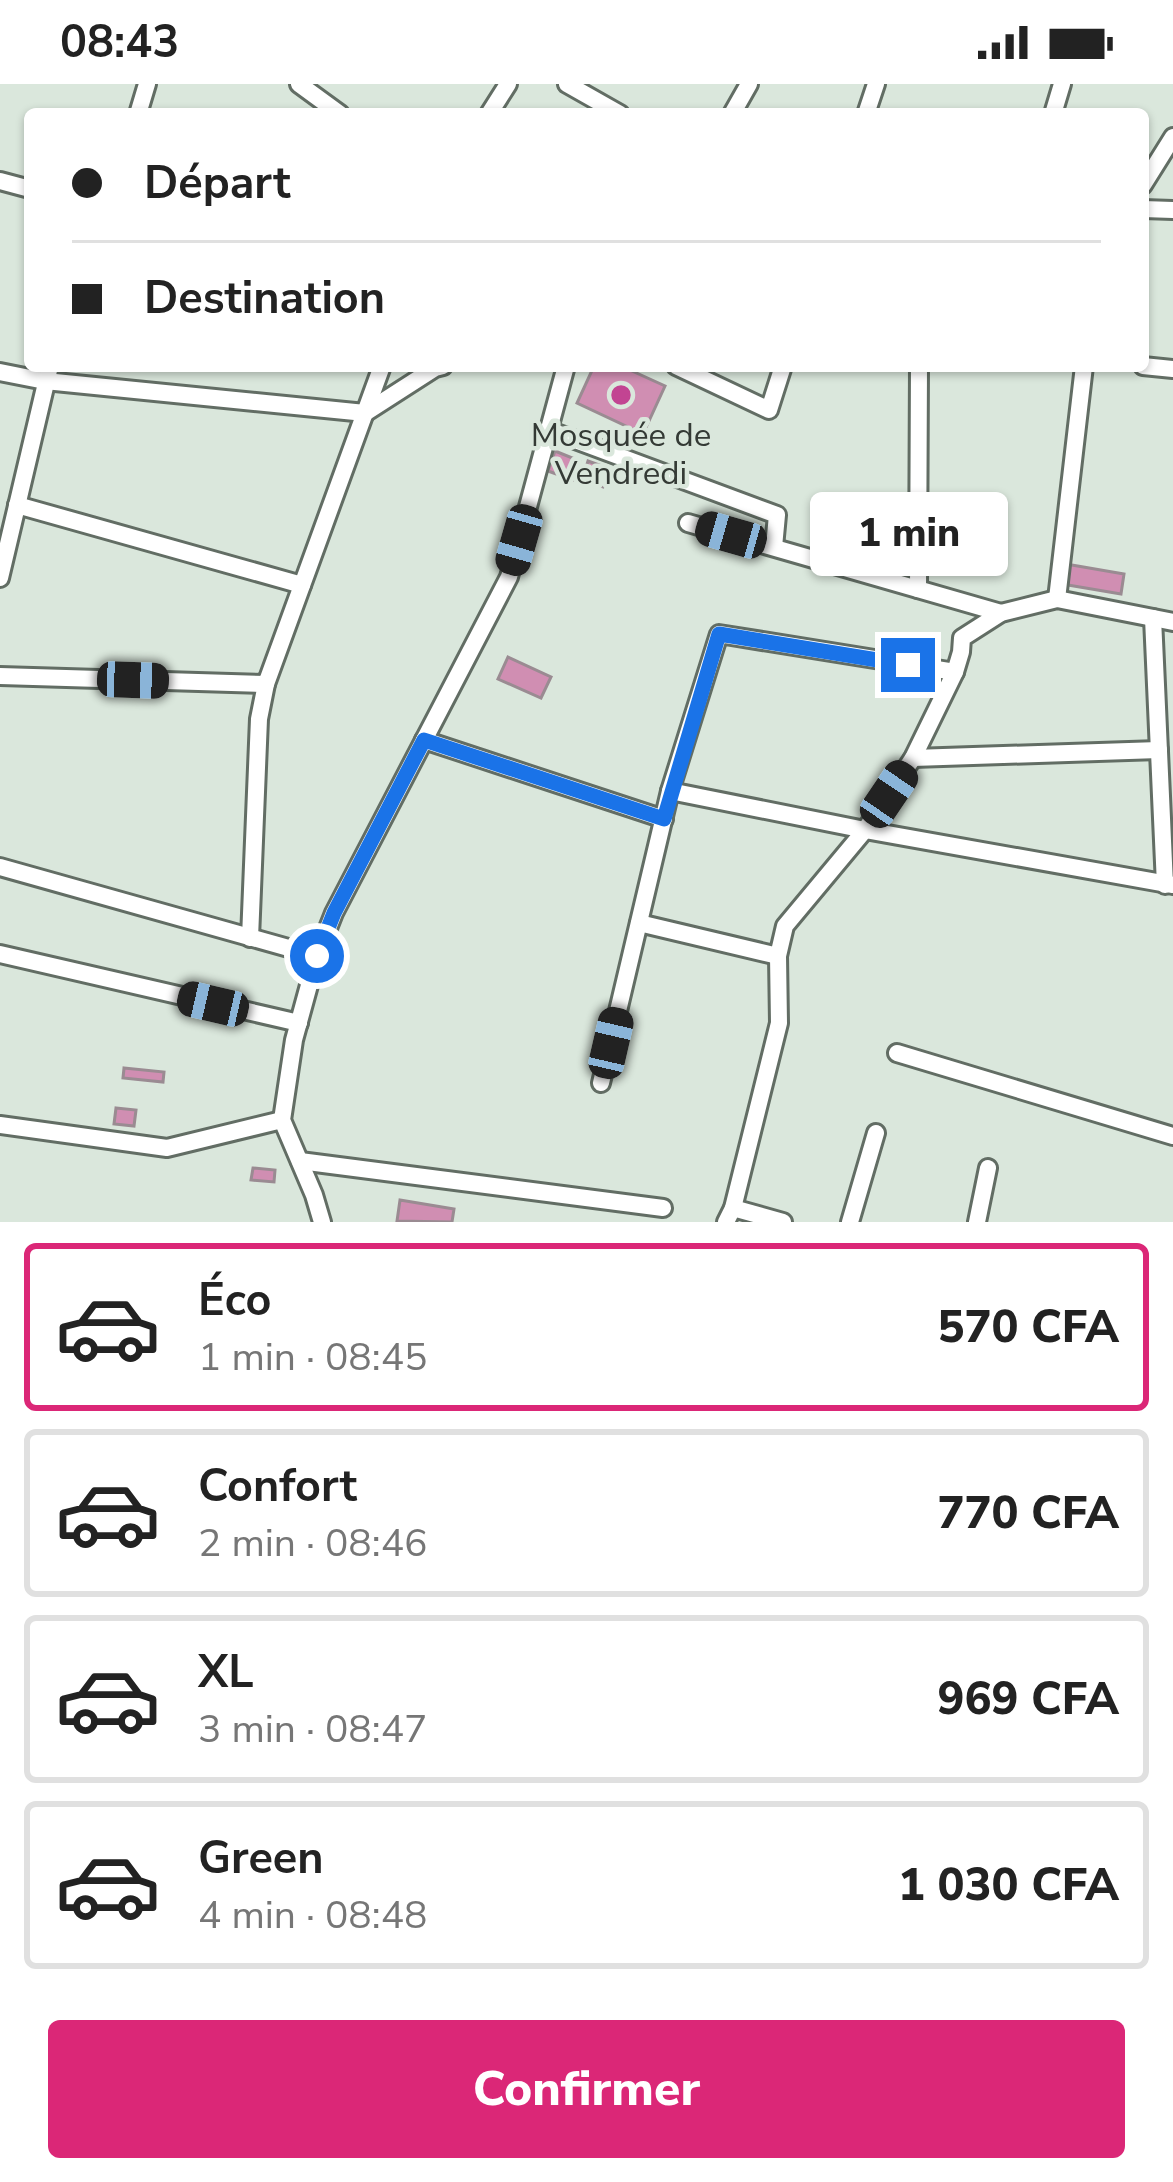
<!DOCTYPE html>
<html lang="fr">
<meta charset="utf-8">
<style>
:root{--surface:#fff;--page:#f6f6f6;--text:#222;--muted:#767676;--line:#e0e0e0;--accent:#db2777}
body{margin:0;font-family:"Nunito Sans",sans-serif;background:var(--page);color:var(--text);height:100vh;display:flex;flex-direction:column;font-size:45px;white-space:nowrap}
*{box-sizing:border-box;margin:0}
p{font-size:39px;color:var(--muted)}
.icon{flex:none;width:66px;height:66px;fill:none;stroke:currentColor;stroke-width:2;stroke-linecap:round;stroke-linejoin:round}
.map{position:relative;height:1138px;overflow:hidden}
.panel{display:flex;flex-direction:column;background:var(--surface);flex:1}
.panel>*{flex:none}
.top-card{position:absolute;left:24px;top:24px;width:1125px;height:264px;border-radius:12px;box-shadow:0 3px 9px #0004;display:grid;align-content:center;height:264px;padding:0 48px;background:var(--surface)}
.end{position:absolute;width:54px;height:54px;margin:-27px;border:15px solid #1a73e8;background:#fff;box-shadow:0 0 0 6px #fff}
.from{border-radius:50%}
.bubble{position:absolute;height:84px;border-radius:12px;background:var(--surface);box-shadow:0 3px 9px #0004;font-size:39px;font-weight:800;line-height:84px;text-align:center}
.car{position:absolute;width:36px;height:72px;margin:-36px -18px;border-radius:15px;box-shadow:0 0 9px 3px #0007;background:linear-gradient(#222 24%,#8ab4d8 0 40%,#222 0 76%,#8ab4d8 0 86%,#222 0)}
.top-card b{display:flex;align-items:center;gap:42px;height:114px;font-size:45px}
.top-card b+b{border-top:3px solid var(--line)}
.top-card i{width:30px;height:30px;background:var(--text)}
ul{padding:21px 0 0;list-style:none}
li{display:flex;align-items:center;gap:36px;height:168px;margin:0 24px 18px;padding:0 24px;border:6px solid var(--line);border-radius:12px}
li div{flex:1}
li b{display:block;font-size:45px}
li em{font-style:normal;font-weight:800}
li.selected{border-color:var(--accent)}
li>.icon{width:108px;height:108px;stroke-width:1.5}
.button{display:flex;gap:24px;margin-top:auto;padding:24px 48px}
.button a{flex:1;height:138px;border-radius:12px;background:var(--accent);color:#fff;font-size:48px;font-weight:800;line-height:138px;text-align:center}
.status{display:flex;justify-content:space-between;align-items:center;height:84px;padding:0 60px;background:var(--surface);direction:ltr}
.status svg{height:33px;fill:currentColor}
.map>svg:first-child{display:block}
.building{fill:#d08eb2;stroke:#9a8b92;stroke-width:3}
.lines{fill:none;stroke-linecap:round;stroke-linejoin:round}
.minor-casing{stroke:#626d64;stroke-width:22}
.minor{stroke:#fff;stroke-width:16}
.route{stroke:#1a73e8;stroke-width:15}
.poi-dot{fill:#c24492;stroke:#dae7dc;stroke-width:4.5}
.labels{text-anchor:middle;stroke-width:9;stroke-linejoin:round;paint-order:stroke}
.poi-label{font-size:33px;fill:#343a35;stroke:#dae7dc}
</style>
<div class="status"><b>08:43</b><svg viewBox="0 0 49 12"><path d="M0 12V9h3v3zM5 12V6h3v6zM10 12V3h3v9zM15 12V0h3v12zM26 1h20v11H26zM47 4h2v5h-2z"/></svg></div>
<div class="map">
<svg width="1173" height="1138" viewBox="0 0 1173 1138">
<rect width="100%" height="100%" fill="#dae7dc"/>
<g class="building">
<polygon points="594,282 621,282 665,302 643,350 577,319"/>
<polygon points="555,367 580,377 573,396 548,387"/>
<polygon points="588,377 610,385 603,403 582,396"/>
<polygon points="1066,480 1124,490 1121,510 1062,500"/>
<polygon points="508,573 551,593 541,614 498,595"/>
<polygon points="124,984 164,988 163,998 123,994"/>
<polygon points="116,1024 136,1026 134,1042 114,1040"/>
<polygon points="253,1084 275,1086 274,1098 251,1096"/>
<polygon points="400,1116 454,1125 452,1138 397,1137"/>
</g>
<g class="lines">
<defs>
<g id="minor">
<polyline points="299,0 340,30"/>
<polyline points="567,0 620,30"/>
<polyline points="138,30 147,0"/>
<polyline points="489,30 508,0"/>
<polyline points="732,30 749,0"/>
<polyline points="866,30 876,0"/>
<polyline points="1053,30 1062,0"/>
<polyline points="0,97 30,105"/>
<polyline points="1143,101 1173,53"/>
<polyline points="1143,125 1173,126"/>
<polyline points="676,282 769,326 783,282"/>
<polyline points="1143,282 1173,285"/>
<polyline points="0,288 45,297 365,329 435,284 443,282"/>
<polyline points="551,347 777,431 774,463"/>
<polyline points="17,421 302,501"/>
<polyline points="688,439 1001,529"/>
<polyline points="0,494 50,282"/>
<polyline points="918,505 919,282"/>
<polyline points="1057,515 1084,282"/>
<polyline points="1153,534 1165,801"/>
<polyline points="0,592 266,600 382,282"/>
<polyline points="424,656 664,735"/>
<polyline points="913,674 1159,666"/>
<polyline points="670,707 865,746 1173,801"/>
<polyline points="0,783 317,872"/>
<polyline points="639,839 778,872"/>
<polyline points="250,854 259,635 266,600"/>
<polyline points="0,870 299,939"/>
<polyline points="897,969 1173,1052"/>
<polyline points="601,999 670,707 719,550 955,588"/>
<polyline points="0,1041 167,1064 282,1036"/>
<polyline points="300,1077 663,1124"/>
<polyline points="733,1124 783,1138"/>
<polyline points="322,1138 314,1111 282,1036 294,956 317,872 334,829 509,493 566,282"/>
<polyline points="726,1138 733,1124 779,939 778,872 785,842 865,746 913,674 955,588 961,568 962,554 1001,529 1057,515 1173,538"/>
<polyline points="850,1138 876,1049"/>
<polyline points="977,1138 988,1084"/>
</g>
</defs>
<use href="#minor" class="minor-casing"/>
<use href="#minor" class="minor"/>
</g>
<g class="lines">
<polyline class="route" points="317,872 334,829 424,656 664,735 719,550 908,581"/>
</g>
<circle class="poi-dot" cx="621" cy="311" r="12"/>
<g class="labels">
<g class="poi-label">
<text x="621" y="362">Mosquée de<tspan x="621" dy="38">Vendredi</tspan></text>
</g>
</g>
</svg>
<i class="end from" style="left:317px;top:872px"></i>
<i class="end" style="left:908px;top:581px"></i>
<div class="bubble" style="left:810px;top:408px;width:198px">1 min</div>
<i class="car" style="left:731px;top:451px;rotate:286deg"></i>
<i class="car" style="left:519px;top:456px;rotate:196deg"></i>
<i class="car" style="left:133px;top:596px;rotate:92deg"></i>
<i class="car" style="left:889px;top:710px;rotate:34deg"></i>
<i class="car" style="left:213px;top:920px;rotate:283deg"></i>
<i class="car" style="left:611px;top:959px;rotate:13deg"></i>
<div class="top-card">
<b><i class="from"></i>Départ</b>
<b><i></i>Destination</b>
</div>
</div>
<section class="panel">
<ul>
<li class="selected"><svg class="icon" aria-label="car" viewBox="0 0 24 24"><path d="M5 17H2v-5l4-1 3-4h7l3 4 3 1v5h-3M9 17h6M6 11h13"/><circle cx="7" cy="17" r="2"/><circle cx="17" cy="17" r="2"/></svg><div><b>Éco</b><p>1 min · 08:45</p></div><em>570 CFA</em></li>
<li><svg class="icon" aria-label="car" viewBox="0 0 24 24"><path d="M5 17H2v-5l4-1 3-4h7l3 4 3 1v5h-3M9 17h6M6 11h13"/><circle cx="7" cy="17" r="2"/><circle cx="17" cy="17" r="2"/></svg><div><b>Confort</b><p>2 min · 08:46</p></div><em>770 CFA</em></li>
<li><svg class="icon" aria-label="car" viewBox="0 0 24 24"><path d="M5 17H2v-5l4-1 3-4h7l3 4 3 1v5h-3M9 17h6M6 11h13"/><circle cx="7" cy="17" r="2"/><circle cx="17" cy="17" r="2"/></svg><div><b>XL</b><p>3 min · 08:47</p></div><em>969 CFA</em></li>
<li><svg class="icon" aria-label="car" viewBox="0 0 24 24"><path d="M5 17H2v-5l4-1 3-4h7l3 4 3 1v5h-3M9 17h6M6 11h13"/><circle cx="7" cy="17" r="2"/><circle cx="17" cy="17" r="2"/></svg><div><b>Green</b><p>4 min · 08:48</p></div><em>1 030 CFA</em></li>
</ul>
<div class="button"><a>Confirmer</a></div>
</section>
